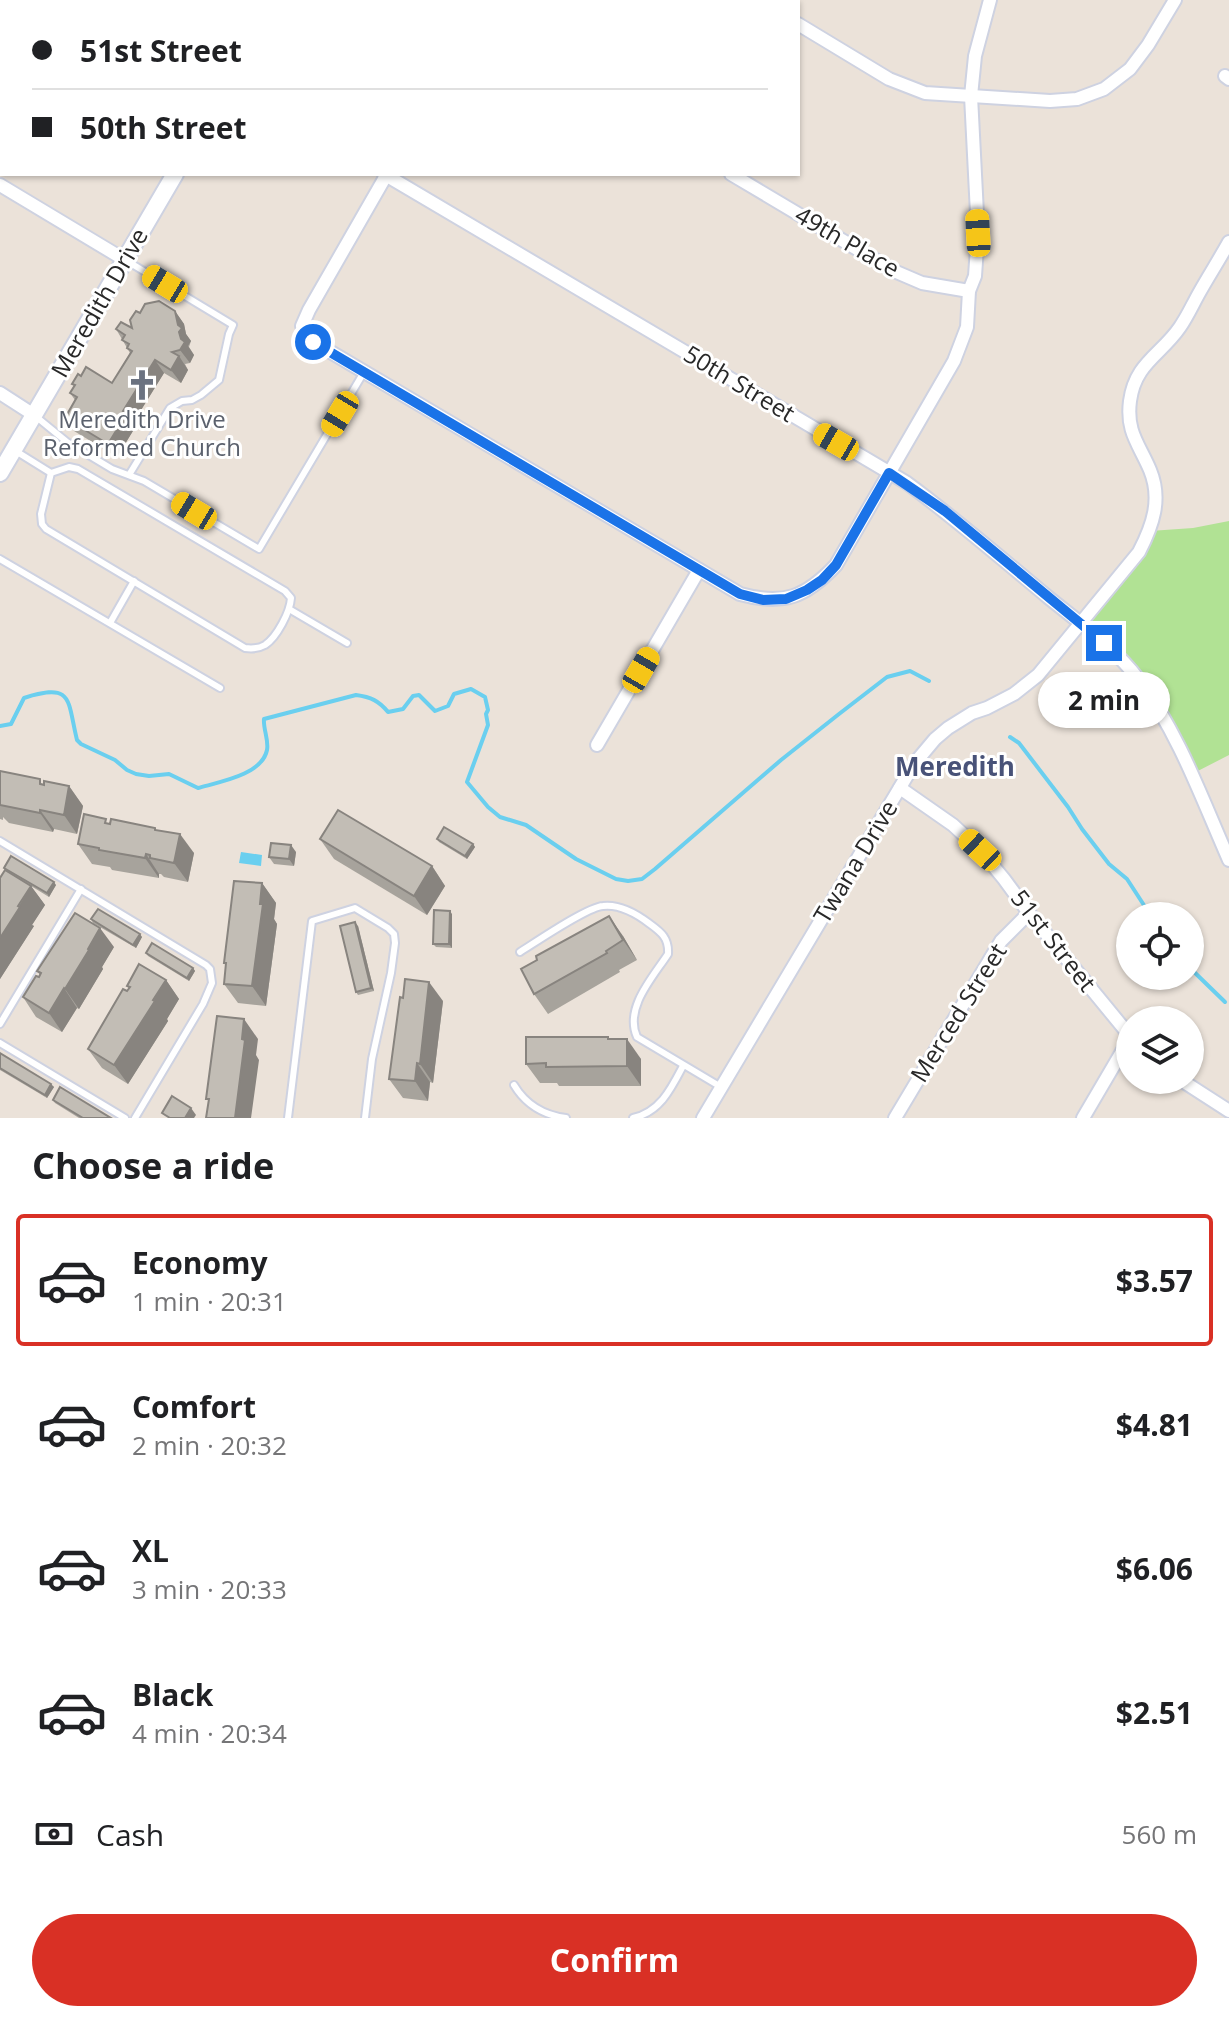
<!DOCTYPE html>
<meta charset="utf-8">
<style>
:root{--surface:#fff;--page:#f6f6f6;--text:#202124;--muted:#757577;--line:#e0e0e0;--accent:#d93025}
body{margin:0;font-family:"Open Sans",sans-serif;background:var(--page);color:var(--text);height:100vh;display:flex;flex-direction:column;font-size:30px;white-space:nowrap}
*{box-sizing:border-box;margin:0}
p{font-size:26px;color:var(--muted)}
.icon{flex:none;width:44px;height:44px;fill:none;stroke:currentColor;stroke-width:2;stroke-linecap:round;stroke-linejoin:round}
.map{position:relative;height:1118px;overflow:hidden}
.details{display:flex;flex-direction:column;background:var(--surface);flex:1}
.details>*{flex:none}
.guide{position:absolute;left:0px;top:0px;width:800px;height:176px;box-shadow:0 2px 6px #0004;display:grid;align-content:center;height:176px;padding:0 32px;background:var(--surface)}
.tools{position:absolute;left:1116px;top:902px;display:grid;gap:16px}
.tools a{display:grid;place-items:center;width:88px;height:88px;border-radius:50%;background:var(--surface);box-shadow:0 2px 6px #0004;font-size:40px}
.end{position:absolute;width:36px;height:36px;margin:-18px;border:10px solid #1a73e8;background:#fff;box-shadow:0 0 0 4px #fff}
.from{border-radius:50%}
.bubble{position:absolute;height:56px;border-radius:28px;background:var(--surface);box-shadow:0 2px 6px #0004;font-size:26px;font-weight:700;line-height:56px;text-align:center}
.car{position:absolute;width:24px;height:48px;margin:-24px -12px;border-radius:10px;box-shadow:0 0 6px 2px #0007;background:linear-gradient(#f5c518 24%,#345 0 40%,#f5c518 0 76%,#345 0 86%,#f5c518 0)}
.guide b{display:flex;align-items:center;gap:28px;height:76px;font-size:30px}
.guide b+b{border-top:2px solid var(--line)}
.guide i{width:20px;height:20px;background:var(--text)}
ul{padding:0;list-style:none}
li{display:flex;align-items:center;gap:24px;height:132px;margin:0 16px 12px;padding:0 16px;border:4px solid transparent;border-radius:8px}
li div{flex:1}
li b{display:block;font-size:30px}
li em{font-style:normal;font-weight:700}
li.on{border-color:var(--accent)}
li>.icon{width:72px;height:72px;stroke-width:1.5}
h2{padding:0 32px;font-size:36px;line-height:96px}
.pay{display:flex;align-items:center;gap:20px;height:88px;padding:0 32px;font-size:30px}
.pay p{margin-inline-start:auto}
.button{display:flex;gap:16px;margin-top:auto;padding:16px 32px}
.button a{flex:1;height:92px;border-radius:48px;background:var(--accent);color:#fff;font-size:32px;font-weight:700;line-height:92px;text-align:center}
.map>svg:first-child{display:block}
.green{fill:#b1e294}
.water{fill:#6acfef}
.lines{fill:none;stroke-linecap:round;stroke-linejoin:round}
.stream{stroke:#6acfef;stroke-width:4}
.lane-casing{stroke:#ced2e1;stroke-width:10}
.street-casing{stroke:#ced2e1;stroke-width:16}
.secondary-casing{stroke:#ced2e1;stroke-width:20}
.lane{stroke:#fff;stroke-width:6}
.street{stroke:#fff;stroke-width:12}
.secondary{stroke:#fff;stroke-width:16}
.wall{fill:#a7a39c}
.shaded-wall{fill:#88847f}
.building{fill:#c2bdb5;stroke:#88847f;stroke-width:2}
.route{stroke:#1a73e8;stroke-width:10}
.labels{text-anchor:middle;stroke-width:6;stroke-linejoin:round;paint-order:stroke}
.street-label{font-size:24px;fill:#282828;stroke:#fff}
.worship-label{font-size:24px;fill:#5b616d;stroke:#fff}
.neighbourhood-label{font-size:26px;font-weight:bold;fill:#485278;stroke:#fff}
</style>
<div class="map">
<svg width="1229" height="1118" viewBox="0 0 1229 1118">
<rect width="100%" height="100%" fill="#ebe2d9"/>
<polygon class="green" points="1229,521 1229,755 1192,774 1159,709 1081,624 1150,531 1193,528"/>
<polygon class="water" points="241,852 262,855 261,866 239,863"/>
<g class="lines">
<g class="stream">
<path d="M0 726 11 724 24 698C74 682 67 700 77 740L81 744 115 760 127 770 136 774 149 776 169 774 198 788C219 782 262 775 267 750 269 740 263 729 264 719L356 695C371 697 379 701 388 712L403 709 413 696 419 695 435 711 448 706 454 694 471 689 485 697 488 710 486 714 488 725 467 782 488 807 500 817 526 825 576 859 616 879 628 881 642 879 655 869 781 760 839 714 887 677 910 671 929 681"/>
<polyline points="1010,737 1019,743 1068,807 1082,829 1109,864 1127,879 1151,916"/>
<polyline points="1190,968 1225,1002"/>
</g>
<defs>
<g id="lane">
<polyline points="127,261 233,325 229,334 219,380 201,395 192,400 182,401 170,408 129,475"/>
<polyline points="34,415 67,442 112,469 144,481 259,549 364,372"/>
<polyline points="14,450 51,473"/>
<path d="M69 467 78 469 285 591 291 598C290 612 277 637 265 645 258 649 252 649 245 648L46 529 42 524 41 514 51 473Z"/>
<polyline points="0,559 220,688"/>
<polyline points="289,609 347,643"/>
<polyline points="110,623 134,581"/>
<polyline points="0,841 206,965 210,969 212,983 203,1004 135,1118"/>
<path d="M520 952C536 942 587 907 603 906 620 904 637 914 650 924 661 932 669 938 668 954 653 977 624 1008 637 1037L721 1087"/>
<polyline points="0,1024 81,889"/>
<polyline points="0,1043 125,1118"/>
<path d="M514 1085C526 1105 543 1115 566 1118"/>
<polyline points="288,1118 312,921 355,908 388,928 394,934 395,943 391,973 372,1059 365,1118"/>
<path d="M633 1118C660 1112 671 1089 683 1066"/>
</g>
<g id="street">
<polyline points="89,0 93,2"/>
<polyline points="473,2 473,0"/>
<polyline points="798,24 889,79 925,93 1050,101 1077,99 1104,89 1130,69 1148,45 1175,0"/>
<polyline points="1225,76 1229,79"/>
<path d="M384 174 907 483C956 519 1002 559 1049 598 1080 623 1115 648 1139 680 1179 734 1202 799 1229 860"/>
<path d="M387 174 309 310 302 326 307 338 740 594C784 606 806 597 836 565L954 361 967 327 969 291 975 276 978 233 971 96 975 56 990 0"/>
<polyline points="731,174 894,271 922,283 969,291"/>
<polyline points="0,185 125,260"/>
<polyline points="0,393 34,415"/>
<polyline points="597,745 699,570"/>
<polyline points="900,788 953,825 980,850 1004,879 1029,913 1130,1036"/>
<polyline points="1181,1080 1229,1111"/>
<path d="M703 1118 914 764 935 739 948 728 972 713 987 708 1014 694 1038 675 1139 552C1153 525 1162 499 1150 470 1139 444 1126 432 1130 401 1135 363 1161 355 1180 327 1187 317 1192 306 1198 295 1208 277 1219 260 1229 242"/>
<polyline points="895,1118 1001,941 1029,913"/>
<polyline points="1083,1118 1130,1038"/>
</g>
<g id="secondary">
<polyline points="275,2 276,0"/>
<polyline points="0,473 175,174"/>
</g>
</defs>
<use href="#lane" class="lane-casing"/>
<use href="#street" class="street-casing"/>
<use href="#secondary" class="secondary-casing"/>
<use href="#lane" class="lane"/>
<use href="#street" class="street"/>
<use href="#secondary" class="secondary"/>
</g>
<g class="wall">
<polygon points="175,311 184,324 186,334 191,341 189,347 194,355 190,363 185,364 188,370 181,383 164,373 133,423 136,426 117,457 74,431 65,418 75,400 70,393 74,386 72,384 81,376 112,383 130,353 116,329 132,328 140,313"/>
<polygon points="0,771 44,784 69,786 83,806 77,834 54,829 53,832 9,823 3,817 3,820 0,819"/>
<polygon points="109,824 157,830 194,853 188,882 164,877 161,874 159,874 159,878 112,870 110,867 92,864 78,844"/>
<polygon points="320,839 432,866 445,886 427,915 334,859"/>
<polygon points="437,839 473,844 475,847 467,859 439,842"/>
<polygon points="296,852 294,866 274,864 269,857"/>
<polygon points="4,868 56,885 49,897 31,886 45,905 32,925 34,926 0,979 0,878 6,871"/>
<polygon points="262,883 276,903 274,919 277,924 266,1006 238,1003 224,984 226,966 224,963"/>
<polygon points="452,914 452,948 436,947 433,944"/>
<polygon points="91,919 142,937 136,948 93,923"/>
<polygon points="358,926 374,991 358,995 356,992"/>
<polygon points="623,936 637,960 619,970 620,972 548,1014 534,994"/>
<polygon points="114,947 102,967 103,969 79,1009 77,1008 62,1032 36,1017 23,997 40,975 37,971"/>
<polygon points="146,953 193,968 195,971 189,981 148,956"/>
<polygon points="166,980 179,999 167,1019 168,1021 128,1084 102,1068 88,1049 127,991 129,989 127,986"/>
<polygon points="443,1001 433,1083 430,1082 428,1101 403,1098 389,1079"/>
<polygon points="610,1039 641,1059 641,1086 559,1086 557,1083 540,1083 526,1064"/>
<polygon points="0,1053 54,1087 47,1098 0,1070"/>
<polygon points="53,1100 111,1118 79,1118 55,1103"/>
</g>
<g class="shaded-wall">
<polygon points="175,311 184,324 186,334 191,341 188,346 194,355 190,363 180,350 181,339"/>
<polygon points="179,356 188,370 181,383 171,370"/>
<polygon points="155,360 164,373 133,423 136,426 117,457 108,444 123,411"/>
<polygon points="69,786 83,806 77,834 64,815"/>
<polygon points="40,810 54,829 53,832 40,813"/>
<polygon points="180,834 194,853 188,882 174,863"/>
<polygon points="473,844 475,847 467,859 465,856"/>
<polygon points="291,845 296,852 294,866 289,859"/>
<polygon points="146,854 159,874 159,878 145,858"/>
<polygon points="432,866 445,886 427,915 414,896"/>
<polygon points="54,882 56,885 49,897 47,893"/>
<polygon points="262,883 276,903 274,919 277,924 266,1006 252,986"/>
<polygon points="31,886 45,905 32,925 34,926 0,979 0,938"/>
<polygon points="450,911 452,914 452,948 449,944"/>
<polygon points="609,916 623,936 637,960 623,940"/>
<polygon points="355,922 358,926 374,991 371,988"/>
<polygon points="100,928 114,947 102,967 103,969 79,1009 65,989"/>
<polygon points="140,934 142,937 136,948 133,945"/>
<polygon points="193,968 195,971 189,981 187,978"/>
<polygon points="166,980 179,999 167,1019 168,1021 128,1084 114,1065"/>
<polygon points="429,982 443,1001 433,1083 420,1064"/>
<polygon points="64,988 77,1008 62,1032 49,1013"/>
<polygon points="244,1019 258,1039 256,1055 259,1060 251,1118 235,1118"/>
<polygon points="627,1039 641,1059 641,1086 627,1066"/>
<polygon points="417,1063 430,1082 428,1101 415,1081"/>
<polygon points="51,1084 54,1087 47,1098 45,1095"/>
<polygon points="191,1108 196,1115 194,1118 185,1118"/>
</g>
<g class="building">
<polygon points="159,301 175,311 178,325 182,328 179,332 181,339 185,342 180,350 172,352 179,356 171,370 155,360 123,411 127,413 108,444 65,418 77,397 70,393 75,385 72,384 78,374 81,376 86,367 112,383 132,351 127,348 129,344 122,340 125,335 116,329 121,322 132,328 130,320 136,311 140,313 145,304"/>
<polygon points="0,771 40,779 40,784 44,785 44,781 69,786 64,815 40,810 40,813 0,805"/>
<polygon points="338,810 432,866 414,896 320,839"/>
<polygon points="84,814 106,819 105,823 110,824 111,819 155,828 155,830 180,834 174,863 150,858 150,855 146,854 145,858 99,850 99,848 78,844"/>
<polygon points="444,827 473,844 465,856 437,839"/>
<polygon points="271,843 291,845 289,859 269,857"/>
<polygon points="11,856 54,882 47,893 4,868"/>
<polygon points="5,870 31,886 18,906 20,907 0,938 0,878"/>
<polygon points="234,881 262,883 260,904 263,904 252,986 224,984 226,963 224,963"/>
<polygon points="98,909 140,934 133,945 91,919"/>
<polygon points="434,910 450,911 449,944 433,944"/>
<polygon points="75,913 100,928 88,949 89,950 65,989 64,988 49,1013 23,997 36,976 39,977 41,973 37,971"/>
<polygon points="609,916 623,940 606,951 607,953 534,994 521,969 537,960 536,956"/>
<polygon points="355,922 371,988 356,992 340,926"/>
<polygon points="152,943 193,968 187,978 146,953"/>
<polygon points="139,964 166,980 153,1000 155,1001 114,1065 88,1049 123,989 127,991 130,987 127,986"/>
<polygon points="405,979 429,982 420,1064 417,1063 415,1081 389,1079 400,997 403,998"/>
<polygon points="217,1016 244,1019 242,1039 245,1040 235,1118 206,1118 209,1099 206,1099"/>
<polygon points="526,1037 608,1037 608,1039 627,1039 627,1066 546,1067 546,1063 526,1064"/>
<polygon points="0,1053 51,1084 45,1095 0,1068"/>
<polygon points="60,1087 111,1118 83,1118 53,1100"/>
<polygon points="172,1096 191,1108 185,1118 170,1118 162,1113"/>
</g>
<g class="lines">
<polyline class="route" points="313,342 740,594 763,600 786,599 807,590 822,580 836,565 889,473 945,511 1104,643"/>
</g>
<defs>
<symbol id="church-bare" viewBox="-9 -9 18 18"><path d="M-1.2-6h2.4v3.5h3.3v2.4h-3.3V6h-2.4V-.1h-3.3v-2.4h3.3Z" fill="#6b7280" stroke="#fff" stroke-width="2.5" paint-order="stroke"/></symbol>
</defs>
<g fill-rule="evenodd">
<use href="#church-bare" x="120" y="363" width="44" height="44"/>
</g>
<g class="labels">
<g class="street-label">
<text transform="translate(847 242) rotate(30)" y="8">49th Place</text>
<text transform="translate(100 303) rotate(-60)" y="8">Meredith Drive</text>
<text transform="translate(739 384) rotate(31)" y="8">50th Street</text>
<text transform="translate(856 862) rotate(-59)" y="8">Twana Drive</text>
<text transform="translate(1053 941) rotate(52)" y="8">51st Street</text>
<text transform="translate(959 1013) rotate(-58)" y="8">Merced Street</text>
</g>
<g class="worship-label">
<text x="142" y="428">Meredith Drive<tspan x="142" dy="28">Reformed Church</tspan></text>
</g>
<g class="neighbourhood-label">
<text x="955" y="776">Meredith</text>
</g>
</g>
</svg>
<div class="tools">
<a><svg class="icon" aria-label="locate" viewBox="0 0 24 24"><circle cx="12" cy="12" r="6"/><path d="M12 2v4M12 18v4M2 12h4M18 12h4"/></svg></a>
<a><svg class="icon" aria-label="layers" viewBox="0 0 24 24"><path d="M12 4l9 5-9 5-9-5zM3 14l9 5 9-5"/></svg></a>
</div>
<i class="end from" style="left:313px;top:342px"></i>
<i class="end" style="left:1104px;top:643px"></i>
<div class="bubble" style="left:1038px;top:672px;width:132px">2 min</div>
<i class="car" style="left:978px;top:233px;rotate:357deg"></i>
<i class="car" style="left:165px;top:284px;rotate:301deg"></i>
<i class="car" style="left:340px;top:414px;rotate:211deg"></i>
<i class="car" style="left:836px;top:442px;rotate:300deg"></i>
<i class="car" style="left:194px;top:511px;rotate:301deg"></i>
<i class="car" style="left:641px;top:670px;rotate:30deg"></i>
<i class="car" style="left:980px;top:850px;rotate:313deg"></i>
<div class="guide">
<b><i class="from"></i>51st Street</b>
<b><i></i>50th Street</b>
</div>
</div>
<section class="details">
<h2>Choose a ride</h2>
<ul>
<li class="on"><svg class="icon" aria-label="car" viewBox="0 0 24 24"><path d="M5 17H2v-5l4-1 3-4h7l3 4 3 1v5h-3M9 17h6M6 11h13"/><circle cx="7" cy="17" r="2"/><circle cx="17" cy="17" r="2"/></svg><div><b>Economy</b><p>1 min · 20:31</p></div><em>$3.57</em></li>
<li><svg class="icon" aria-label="car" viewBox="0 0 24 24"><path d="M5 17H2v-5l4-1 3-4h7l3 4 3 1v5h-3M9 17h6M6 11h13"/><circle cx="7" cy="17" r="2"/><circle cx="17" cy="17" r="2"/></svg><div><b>Comfort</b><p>2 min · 20:32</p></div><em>$4.81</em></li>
<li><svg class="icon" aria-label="car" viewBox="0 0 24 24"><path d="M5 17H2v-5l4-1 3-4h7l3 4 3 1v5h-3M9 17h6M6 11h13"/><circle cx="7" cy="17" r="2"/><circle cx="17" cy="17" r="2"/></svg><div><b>XL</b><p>3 min · 20:33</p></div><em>$6.06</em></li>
<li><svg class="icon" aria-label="car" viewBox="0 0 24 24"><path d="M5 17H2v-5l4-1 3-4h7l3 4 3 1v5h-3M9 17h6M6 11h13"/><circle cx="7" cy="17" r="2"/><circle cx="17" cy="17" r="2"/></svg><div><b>Black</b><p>4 min · 20:34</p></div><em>$2.51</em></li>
</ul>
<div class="pay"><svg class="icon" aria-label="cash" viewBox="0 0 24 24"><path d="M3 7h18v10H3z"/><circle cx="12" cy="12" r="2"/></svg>Cash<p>560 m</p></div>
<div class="button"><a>Confirm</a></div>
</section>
